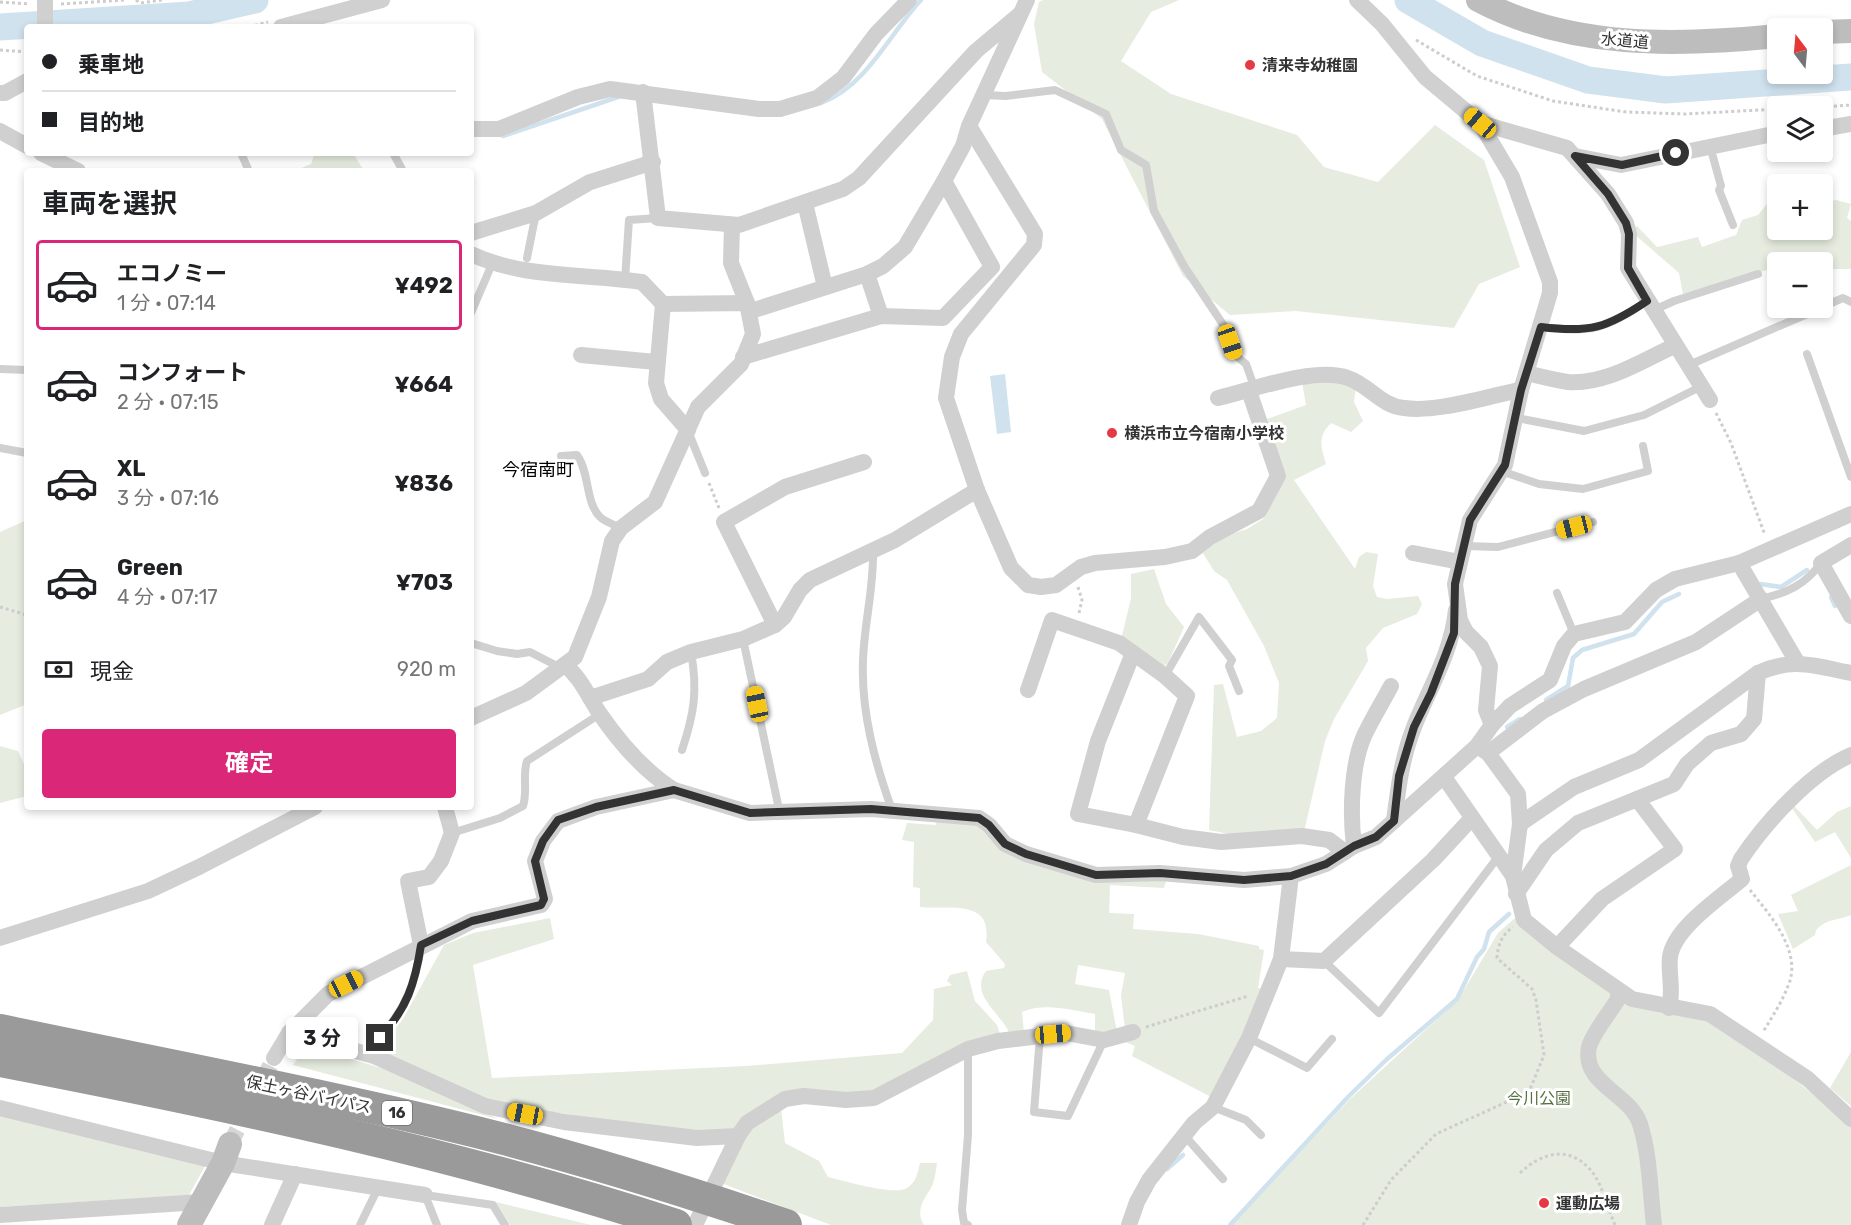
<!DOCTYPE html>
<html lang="ja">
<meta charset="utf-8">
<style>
:root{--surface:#fff;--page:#f2f2f2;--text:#202124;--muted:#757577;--line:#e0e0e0;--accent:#db2777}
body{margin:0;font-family:Rubik,"Noto Sans JP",sans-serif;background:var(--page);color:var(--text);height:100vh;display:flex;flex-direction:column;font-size:22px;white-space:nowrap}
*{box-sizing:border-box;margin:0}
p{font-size:20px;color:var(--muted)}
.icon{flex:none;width:33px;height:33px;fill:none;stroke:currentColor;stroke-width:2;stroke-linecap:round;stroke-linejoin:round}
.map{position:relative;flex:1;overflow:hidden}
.sheet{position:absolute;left:24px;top:168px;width:450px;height:642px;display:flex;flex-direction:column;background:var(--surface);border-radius:6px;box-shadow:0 3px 9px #0003}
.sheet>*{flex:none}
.hud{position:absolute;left:24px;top:24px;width:450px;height:132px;border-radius:6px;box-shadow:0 3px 9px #0003;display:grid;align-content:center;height:132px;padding:0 18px;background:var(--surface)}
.needle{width:39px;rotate:344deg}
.buttons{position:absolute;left:1767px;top:18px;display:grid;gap:12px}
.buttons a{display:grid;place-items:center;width:66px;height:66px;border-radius:6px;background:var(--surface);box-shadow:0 3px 9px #0003;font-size:30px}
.end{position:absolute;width:27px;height:27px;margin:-14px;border:8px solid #333;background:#fff;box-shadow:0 0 0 3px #fff}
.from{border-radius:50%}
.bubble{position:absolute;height:42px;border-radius:6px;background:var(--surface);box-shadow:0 3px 9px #0003;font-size:20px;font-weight:700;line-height:42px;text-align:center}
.car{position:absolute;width:18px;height:36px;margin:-18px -9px;border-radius:8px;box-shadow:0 0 4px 2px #0007;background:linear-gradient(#f5c518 24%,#345 0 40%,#f5c518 0 76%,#345 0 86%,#f5c518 0)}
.hud b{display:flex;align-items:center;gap:21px;height:57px;font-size:22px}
.hud b+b{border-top:2px solid var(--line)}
.hud i{width:15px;height:15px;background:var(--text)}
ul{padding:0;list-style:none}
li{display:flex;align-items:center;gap:18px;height:90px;margin:0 12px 9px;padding:0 6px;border:3px solid transparent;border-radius:6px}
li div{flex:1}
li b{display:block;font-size:22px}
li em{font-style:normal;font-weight:700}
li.active{border-color:var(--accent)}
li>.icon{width:54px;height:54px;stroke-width:1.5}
h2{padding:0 18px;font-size:27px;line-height:72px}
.pay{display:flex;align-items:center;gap:15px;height:66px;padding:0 18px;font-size:22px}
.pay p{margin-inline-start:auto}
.button{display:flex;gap:12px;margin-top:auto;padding:12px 18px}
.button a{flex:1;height:69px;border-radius:6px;background:var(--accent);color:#fff;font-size:24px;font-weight:700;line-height:69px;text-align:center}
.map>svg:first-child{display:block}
.green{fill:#e6ecdf}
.water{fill:#cfe2ee}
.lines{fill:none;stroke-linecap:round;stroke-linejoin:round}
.stream{stroke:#cfe2ee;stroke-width:4.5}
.river{stroke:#cfe2ee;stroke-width:27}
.street-tunnel{stroke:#d6d6d6;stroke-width:16;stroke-dasharray:16 8;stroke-linecap:butt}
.path{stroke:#cdcdcd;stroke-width:3;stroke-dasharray:3 3;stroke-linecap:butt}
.lane{stroke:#d0d0d0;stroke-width:8}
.street{stroke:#d0d0d0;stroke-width:16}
.secondary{stroke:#bdbdbd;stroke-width:24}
.highway{stroke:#9a9a9a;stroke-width:32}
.route{stroke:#333;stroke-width:8}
.poi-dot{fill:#e63946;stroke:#fff;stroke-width:2}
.labels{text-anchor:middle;stroke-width:6;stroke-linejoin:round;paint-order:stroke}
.shield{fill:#fff;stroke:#707070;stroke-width:1.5}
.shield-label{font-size:15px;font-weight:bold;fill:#333}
.street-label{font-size:16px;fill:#333;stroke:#fff}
.poi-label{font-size:16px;font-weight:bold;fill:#333;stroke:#fff;text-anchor:start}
.park-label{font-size:16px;fill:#56703f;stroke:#fff}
.neighbourhood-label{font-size:18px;fill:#000;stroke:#fff}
</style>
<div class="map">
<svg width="1851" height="1225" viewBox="0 0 1851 1225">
<rect width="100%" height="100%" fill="#fff"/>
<g class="green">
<polygon points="1043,0 1179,0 1151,12 1121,61 1171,94 1297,135 1324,167 1378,182 1435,125 1484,160 1520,267 1479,284 1454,328 1296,311 1230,315 1183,276 1102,119 1042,72 1034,24 1039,2"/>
<polygon points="323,153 353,153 364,171 294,171 311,164 314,155"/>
<polygon points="1836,200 1851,204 1847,218 1851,221 1851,269 1823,269 1822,262 1778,262 1777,278 1774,268 1683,294 1679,273 1633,233 1632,229 1637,226 1657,247 1698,237 1702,247 1736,235 1742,220 1758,215 1767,204 1777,207 1778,230 1822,230 1823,204"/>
<path d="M1328 379 1356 386 1354 402 1363 421 1351 432 1331 423C1317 437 1321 447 1326 464L1294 480 1355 569 1359 557 1366 552 1378 554 1373 586 1377 597 1387 599 1418 596 1422 604 1417 614 1383 628 1366 648 1368 661 1334 719 1325 741 1304 832 1229 834 1209 830 1214 685 1223 684 1237 737 1261 731 1277 718 1279 683 1264 646 1227 580 1214 571 1201 550 1222 537 1247 529 1263 519 1286 478 1267 419 1306 405 1302 382Z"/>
<polygon points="27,520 27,704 0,715 0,532"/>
<polygon points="1154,569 1166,604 1184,627 1168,663 1161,668 1121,640 1131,598 1131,574"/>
<polygon points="0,746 18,751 27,771 27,796 0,803"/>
<polygon points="1794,806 1817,830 1837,812 1851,806 1851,858 1835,832 1815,842 1792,808"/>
<path d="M936 816 973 821 1031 861 1167 877 1164 888 1110 885 1109 913 1134 914 1133 929 1198 934 1259 946V949L1264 950 1258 988 1263 989 1215 1099 1132 1056 1135 1046 1123 1041 1125 1029 1121 995 1125 973 1078 965 1075 984 1109 990 1117 1032 1095 1035V1014C1072 1010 1044 1002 1022 1012L1024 1033 1010 1035C1004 1015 968 996 986 971L1004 968 1005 964 986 942C993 898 948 910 920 907V888L913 887 914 842 902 840 907 823 936 825Z"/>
<path d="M1851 865V915C1838 921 1829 917 1816 930L1815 935 1793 949 1778 914 1798 911 1791 895Z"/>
<polygon points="1516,917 1618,999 1710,1017 1758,1051 1851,1124 1851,1225 1231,1225 1350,1099 1458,1000 1498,933"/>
<polygon points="550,918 554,939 473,965 492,1078 746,1066 902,1053 933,1020 934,989 952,985 947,981 950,975 967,971 975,1001 997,1025 1001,1037 868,1094 803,1091 735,1131 697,1134 486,1102 377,1052 403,1019 444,945 473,933"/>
<path d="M305 1047C374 1063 436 1085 498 1119L293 1065Z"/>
<polygon points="1851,1052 1851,1106 1830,1088"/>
<path d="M781 1109 785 1143 819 1161 828 1177C845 1181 894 1196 907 1188 916 1183 918 1172 920 1163H937C936 1170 935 1181 931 1188 924 1199 915 1211 924 1225H831L721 1183 748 1132Z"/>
<polygon points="0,1112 206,1164 189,1195 0,1207"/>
<polygon points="496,1202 591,1225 510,1225"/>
</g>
<polygon class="water" points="1005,374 1011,432 997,434 990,376"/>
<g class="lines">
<g class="stream">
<path d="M821 103C866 87 890 33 921 0"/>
<polyline points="503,136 618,97"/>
<polyline points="1760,584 1781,587 1807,570"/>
<polyline points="1831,597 1835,606"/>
<polyline points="1546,700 1568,686 1573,658 1582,650 1634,634 1662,602 1679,594"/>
<polyline points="1507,727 1520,719"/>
<polyline points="1167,1169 1183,1155"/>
<polyline points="1230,1225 1349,1096 1386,1060 1457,999 1477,957 1484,949 1489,932 1509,914"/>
</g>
<g class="river">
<polyline points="1408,0 1482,43 1588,80 1666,90 1851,77"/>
<polyline points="0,27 189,15 255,0"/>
</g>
<polyline class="street-tunnel" points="230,1144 274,1058"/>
<g class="path">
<polyline points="136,0 140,3 162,0"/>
<polyline points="0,2 30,4"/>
<polyline points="61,4 125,0"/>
<polyline points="249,27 268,22"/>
<polyline points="1416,40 1477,76 1553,101 1626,112 1685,114 1778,109"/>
<polyline points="0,50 27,52"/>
<polyline points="1822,107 1851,105"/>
<polyline points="1716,413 1731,443 1765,535"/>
<polyline points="709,483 719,508"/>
<polyline points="1078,587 1082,600 1079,613"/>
<polyline points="0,607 24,614 27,618"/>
<path d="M1750 890C1770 915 1803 952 1788 986 1782 1002 1772 1017 1763 1032"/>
<polyline points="1146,1027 1248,996"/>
<path d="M1520 1173C1542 1152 1571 1144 1593 1173 1603 1187 1608 1209 1615 1225"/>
<path d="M1363 1225 1391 1180 1436 1134 1513 1099 1531 1087 1544 1055 1536 1000 1532 989 1497 958C1498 944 1502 935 1513 927"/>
</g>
<g class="lane">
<polyline points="984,95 1006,96 1055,90 1106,114 1121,150 1146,165 1154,211 1184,266 1226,329 1235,355 1246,364 1255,389"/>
<polyline points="1710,146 1721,186 1719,190 1733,225"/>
<polyline points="241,153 248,169"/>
<polyline points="393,153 403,171"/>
<polyline points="527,258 536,213"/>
<polyline points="625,280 629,220 658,218"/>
<polyline points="1822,307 1843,298 1851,302"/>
<polyline points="1654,310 1674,301 1758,274"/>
<polyline points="471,313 492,264"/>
<path d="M1541 327C1592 333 1605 329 1647 301"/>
<polyline points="1807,354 1851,477"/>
<polyline points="1689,365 1821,308"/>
<polyline points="0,369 27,370"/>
<polyline points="1517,418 1584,431 1644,415 1702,386"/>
<polyline points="688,431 705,473"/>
<polyline points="0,448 27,453"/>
<path d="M561 456 577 455C590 473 585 502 600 517 605 522 615 525 621 528"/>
<polyline points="1501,471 1539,484 1583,489 1648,471 1643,446"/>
<polyline points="1464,546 1498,547 1593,522"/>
<path d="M873 551C874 588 864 624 863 661 861 712 875 763 892 810"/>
<polyline points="1557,593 1574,634"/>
<path d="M1761 599C1787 593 1805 585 1821 563"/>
<polyline points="743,639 780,814"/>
<polyline points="471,643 497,651 517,654 530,652 561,668"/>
<polyline points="1165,676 1199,617 1232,660 1229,666 1239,691"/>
<path d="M682 750C694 714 698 691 691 652"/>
<path d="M452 833 500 818 523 806C528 791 522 776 527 761L600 714"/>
<polyline points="1324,961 1379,1013 1498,857"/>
<polyline points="1040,1036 1034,1112 1068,1116 1104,1040"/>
<polyline points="1249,1038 1307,1068 1332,1039"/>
<path d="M366 1053C400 1016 412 998 421 948"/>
<polyline points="1213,1107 1246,1120 1261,1135"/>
<polyline points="1185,1136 1223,1179"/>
<polyline points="425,1195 493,1205 505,1225"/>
<polyline points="425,1195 437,1225"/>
<polyline points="360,1225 378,1188"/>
<polyline points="968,1225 964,1223 962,1210 968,1135 968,1049"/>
</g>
<g class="street">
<polyline points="45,0 45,27"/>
<polyline points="1357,0 1382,24 1425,77 1480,123 1512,177 1550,282 1550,293 1521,390 1505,465 1470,520 1455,584 1460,620 1466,632 1481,647 1490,666 1486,710 1492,725"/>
<polyline points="281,27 382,0"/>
<polyline points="643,92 658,218 739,225 843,189 859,178 976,51 1020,14"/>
<polyline points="0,93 5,93 27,81"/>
<polyline points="1480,123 1567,148 1608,194 1626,223 1629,234 1628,268 1710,400"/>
<polyline points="969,126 1035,234 1034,245 961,334 952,357 946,398 977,490 1011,568 1028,585 1041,587 1056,585 1081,567 1095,563 1165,557 1192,551 1210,537 1259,511 1278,476 1249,391"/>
<polyline points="471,129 499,129 578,97 610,89 759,109 780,109 817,98 843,78 876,34 909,0"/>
<polyline points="1822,129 1851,124"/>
<polyline points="0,131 27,146"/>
<polyline points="41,153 78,171"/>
<polyline points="1575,156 1621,165 1778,133"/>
<polyline points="805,203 825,287"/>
<polyline points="732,225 731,263 747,303"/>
<polyline points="471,233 536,213 590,182 653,162"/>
<path d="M471 254C525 279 584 273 642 282L663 304 747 303 753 334 741 364 698 407 655 502 621 528 612 541 599 597 575 657 526 693 471 718"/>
<polyline points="867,274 881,316"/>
<polyline points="663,304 656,383 661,399 688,430"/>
<polyline points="751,311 867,274 883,266 905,247 944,181 963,146 969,126 1027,0"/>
<polyline points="581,355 656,362"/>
<polyline points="743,357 881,316 943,318 992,267 944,181"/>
<path d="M1526 373C1540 376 1554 380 1568 382 1605 385 1642 361 1674 346"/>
<path d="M1218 398C1252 390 1315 366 1348 378 1369 385 1381 406 1404 408 1438 413 1487 396 1521 390"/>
<polyline points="1851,545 1821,563 1851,616"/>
<polyline points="1413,553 1460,562"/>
<polyline points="1739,563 1797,662"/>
<polyline points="775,625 724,522 785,487 864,462"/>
<polyline points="1133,653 1098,741 1078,814 1136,825 1183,837 1221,842 1302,836 1329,840 1345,852"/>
<path d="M565 665C581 678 588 696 600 714 620 743 644 771 674 790"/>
<polyline points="1028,690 1052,620 1119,643 1165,676 1187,696 1136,825"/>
<polyline points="590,698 648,679 667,662 691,652 743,639 775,625 784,617 800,590 810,580 895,540 977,490"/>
<polyline points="1477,746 1488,753 1518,794 1520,824 1513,876 1524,920 1557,947 1632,999 1710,1014 1808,1079 1851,1119"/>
<polyline points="1488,753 1543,711 1584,689 1696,642 1761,599"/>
<polyline points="1444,777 1513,876"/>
<path d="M1394 821C1398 789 1402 757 1414 727 1430 686 1451 655 1456 610"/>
<path d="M1520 824 1574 787 1639 760 1758 673C1793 657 1815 666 1851 673"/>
<path d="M1354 846C1350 814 1351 766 1364 736 1372 719 1382 703 1391 686"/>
<polyline points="1291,876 1281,959 1324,961 1433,860 1471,819"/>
<polyline points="1516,894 1546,850 1578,823 1674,784 1687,764 1711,743 1741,734 1754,719 1758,673"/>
<polyline points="0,938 148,891 199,867 315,807"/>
<polyline points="421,945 408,881 429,877 441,861 452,833 445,807"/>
<polyline points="1557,947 1602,899 1675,849 1637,799"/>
<path d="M1618 990V999C1611 1011 1592 1034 1589 1047 1581 1084 1630 1093 1640 1124 1650 1155 1650 1192 1654 1225"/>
<path d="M1669 1008C1674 990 1668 974 1670 957 1674 928 1720 898 1742 879L1738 866 1741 859C1765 823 1811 772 1851 755"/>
<polyline points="289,1033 374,1056 485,1106 564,1122 697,1138 738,1136"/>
<polyline points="274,1058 289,1033 328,994 472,921 541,905 545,899 535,861 543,841 558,821 596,807 674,790 750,813 871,809 979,818 989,825 1005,844 1026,854 1096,875 1160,873 1244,880 1291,876 1326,864 1354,846 1376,837 1477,746 1492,725 1510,706 1550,680 1564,646 1574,634 1625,622 1656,590 1675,579 1739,563 1851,514"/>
<polyline points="0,1108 223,1163 425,1195"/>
<polyline points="0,1215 200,1202"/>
<polyline points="272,1225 295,1174"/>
<polyline points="695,1225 738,1136 747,1123 785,1099 804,1096 846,1100 874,1098 968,1049 998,1041 1066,1033 1104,1040 1133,1032"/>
<polyline points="1129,1225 1137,1202 1149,1180 1194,1123 1213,1107 1249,1038 1281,959"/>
</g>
<g class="secondary">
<path d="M1478 0C1570 49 1677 46 1778 36"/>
<polyline points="1822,32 1851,31"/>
<polyline points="189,1225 223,1163 230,1144"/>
</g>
<g class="highway">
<path d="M0 1030C167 1065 335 1096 500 1138 596 1163 692 1193 786 1225"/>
<path d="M0 1061C228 1105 455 1153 676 1225"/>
</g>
</g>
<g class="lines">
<path class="route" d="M380 1038C407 1008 415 984 421 945L472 921 541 905 544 899 535 861 543 841 558 820 596 807 674 790 750 813 871 809 979 818 989 825 1005 844 1026 854 1096 875 1160 873 1244 880 1291 876 1326 864 1354 846 1376 837 1394 821 1399 776 1414 727 1431 693 1454 633 1455 584 1470 520 1505 465 1521 390 1541 327C1590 333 1607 328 1647 301L1628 268 1629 234 1626 223 1608 194 1575 156 1622 165 1676 153"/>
</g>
<g class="poi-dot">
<circle cx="1250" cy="65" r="6"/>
<circle cx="1112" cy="433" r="6"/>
<circle cx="1544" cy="1203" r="6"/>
</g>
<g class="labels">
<rect class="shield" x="382" y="1101" width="30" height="24" rx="4.5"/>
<g class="shield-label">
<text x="397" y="1118">16</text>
</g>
<g class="street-label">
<text transform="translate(1625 40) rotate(5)" y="6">水道道</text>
<text transform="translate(309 1094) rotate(12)" y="6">保土ヶ谷バイパス</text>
</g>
<g class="poi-label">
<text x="1262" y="71">清来寺幼稚園</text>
<text x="1124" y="439">横浜市立今宿南小学校</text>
<text x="1556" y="1209">運動広場</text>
</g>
<g class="park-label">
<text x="1539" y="1104">今川公園</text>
</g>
<g class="neighbourhood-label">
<text x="538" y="476">今宿南町</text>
</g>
</g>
</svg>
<div class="buttons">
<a><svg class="needle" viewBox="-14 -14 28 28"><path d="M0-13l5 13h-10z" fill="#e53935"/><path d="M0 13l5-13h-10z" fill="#757577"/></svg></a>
<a><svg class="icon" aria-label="layers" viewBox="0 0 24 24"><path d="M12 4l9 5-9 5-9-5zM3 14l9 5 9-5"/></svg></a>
<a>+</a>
<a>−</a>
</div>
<i class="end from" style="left:1676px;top:153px"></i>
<i class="end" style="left:380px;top:1038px"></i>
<div class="bubble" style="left:286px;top:1017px;width:72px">3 分</div>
<i class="car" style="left:1480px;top:123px;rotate:310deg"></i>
<i class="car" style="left:1230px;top:342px;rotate:161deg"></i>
<i class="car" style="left:1574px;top:527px;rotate:256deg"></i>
<i class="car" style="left:757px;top:704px;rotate:348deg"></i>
<i class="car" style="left:346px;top:984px;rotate:63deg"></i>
<i class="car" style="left:1053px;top:1034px;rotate:85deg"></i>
<i class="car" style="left:525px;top:1114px;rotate:281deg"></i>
<div class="hud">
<b><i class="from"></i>乗車地</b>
<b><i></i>目的地</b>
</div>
<section class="sheet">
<h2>車両を選択</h2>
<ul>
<li class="active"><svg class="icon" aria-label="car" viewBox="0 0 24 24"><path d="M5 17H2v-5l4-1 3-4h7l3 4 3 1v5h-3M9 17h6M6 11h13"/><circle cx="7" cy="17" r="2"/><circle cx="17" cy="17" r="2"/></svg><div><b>エコノミー</b><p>1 分 · 07:14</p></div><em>¥492</em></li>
<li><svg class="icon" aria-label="car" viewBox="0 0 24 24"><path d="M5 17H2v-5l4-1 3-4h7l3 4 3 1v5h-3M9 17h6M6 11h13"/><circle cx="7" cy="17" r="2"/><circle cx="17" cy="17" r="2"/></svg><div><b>コンフォート</b><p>2 分 · 07:15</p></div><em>¥664</em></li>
<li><svg class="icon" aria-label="car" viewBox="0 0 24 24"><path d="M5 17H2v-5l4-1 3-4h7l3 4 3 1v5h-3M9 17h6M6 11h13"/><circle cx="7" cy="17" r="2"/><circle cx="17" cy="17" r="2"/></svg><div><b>XL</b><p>3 分 · 07:16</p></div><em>¥836</em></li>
<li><svg class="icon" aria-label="car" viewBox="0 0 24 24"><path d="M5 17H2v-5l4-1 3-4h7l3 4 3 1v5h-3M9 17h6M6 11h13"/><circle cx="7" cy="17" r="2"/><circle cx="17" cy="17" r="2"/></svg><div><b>Green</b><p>4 分 · 07:17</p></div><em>¥703</em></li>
</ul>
<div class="pay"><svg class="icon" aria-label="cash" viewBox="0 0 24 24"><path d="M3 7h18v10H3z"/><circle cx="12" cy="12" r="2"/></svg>現金<p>920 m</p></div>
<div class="button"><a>確定</a></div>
</section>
</div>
